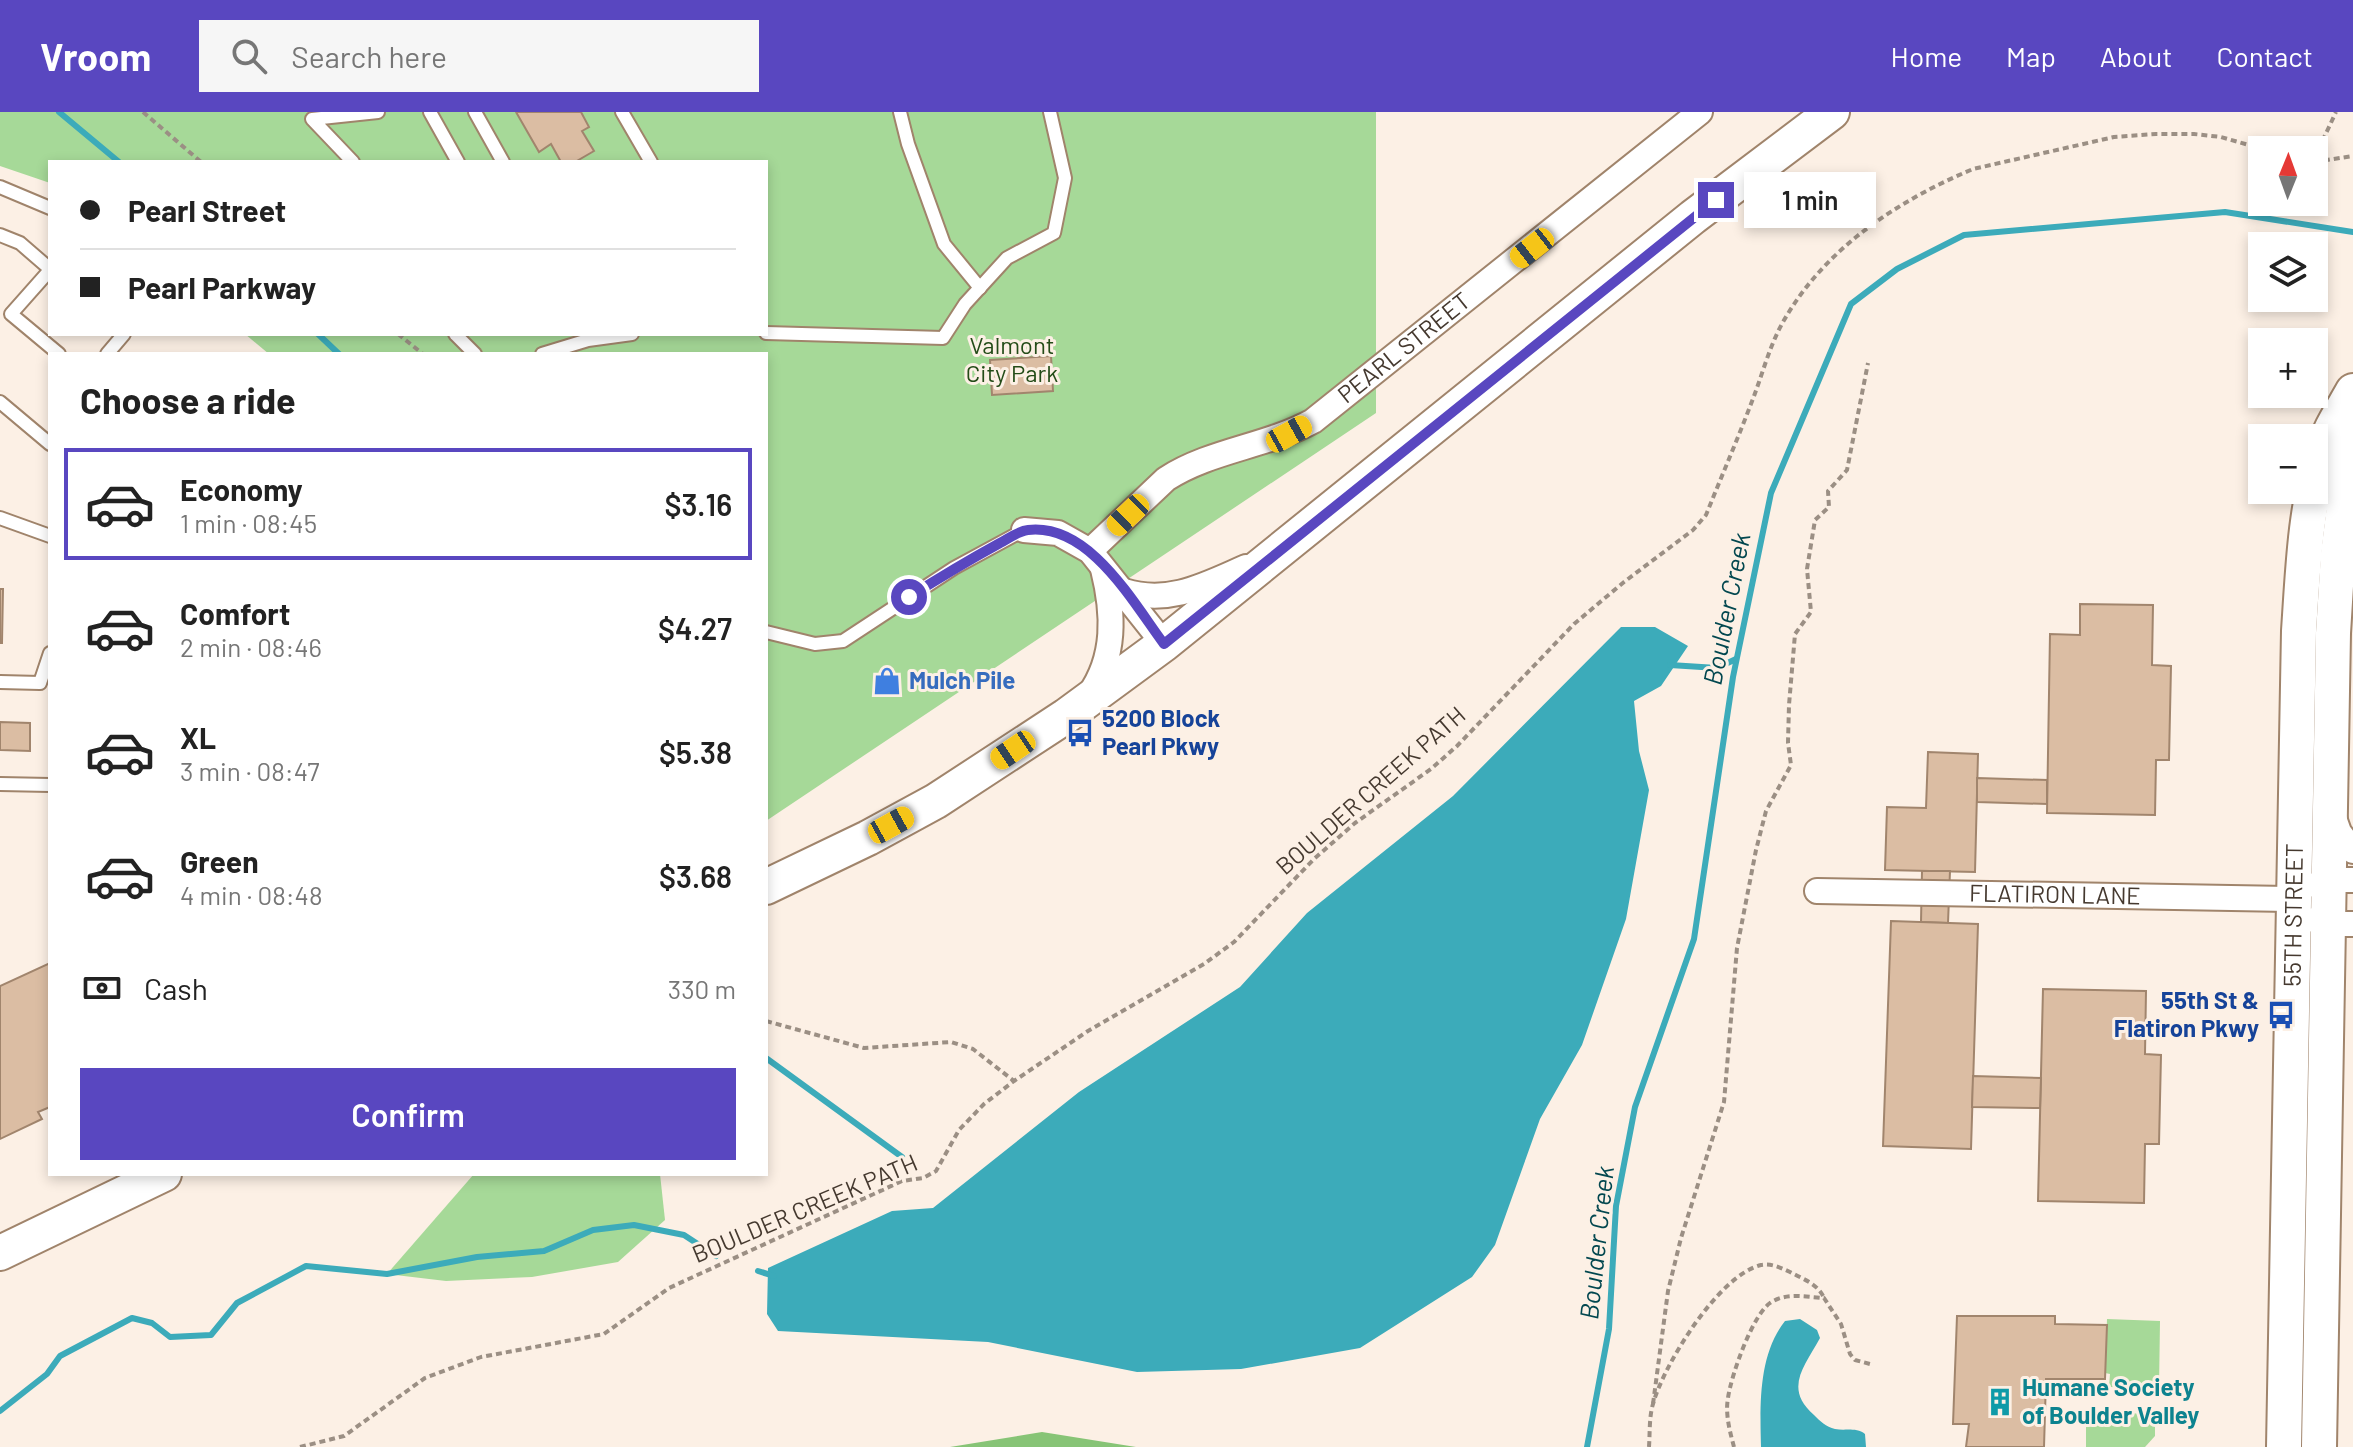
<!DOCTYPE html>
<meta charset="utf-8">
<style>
:root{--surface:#fff;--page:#f6f6f6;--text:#222;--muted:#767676;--line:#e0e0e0;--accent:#5947c0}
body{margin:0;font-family:Barlow,sans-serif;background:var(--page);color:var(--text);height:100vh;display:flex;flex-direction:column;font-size:30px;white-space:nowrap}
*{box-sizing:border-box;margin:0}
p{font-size:26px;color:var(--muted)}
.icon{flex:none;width:44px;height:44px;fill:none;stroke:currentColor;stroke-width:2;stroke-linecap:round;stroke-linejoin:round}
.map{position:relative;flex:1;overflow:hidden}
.sheet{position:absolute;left:48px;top:240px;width:720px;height:824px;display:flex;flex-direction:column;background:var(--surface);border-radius:0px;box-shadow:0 4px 12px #0003}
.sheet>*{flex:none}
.top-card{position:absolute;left:48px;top:48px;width:720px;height:176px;border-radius:0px;box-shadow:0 4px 12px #0003;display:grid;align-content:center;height:176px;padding:0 32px;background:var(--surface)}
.needle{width:52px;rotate:1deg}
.tools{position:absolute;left:2248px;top:24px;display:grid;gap:16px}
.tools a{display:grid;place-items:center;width:80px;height:80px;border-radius:0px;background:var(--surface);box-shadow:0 4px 12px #0003;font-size:40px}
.end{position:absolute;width:36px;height:36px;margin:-18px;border:10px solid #5947c0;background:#fff;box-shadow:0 0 0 4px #fff}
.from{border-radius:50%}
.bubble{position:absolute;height:56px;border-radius:0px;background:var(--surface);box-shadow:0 4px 12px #0003;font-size:26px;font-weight:600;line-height:56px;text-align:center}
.car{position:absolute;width:24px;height:48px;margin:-24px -12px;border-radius:10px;box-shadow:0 0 6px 2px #0007;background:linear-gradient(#f5c518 24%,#345 0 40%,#f5c518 0 76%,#345 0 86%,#f5c518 0)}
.top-card b{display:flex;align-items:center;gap:28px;height:76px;font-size:30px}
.top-card b+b{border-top:2px solid var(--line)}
.top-card i{width:20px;height:20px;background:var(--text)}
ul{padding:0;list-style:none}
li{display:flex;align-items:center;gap:24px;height:112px;margin:0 16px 12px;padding:0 16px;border:4px solid transparent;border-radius:0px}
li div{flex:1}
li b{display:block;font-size:30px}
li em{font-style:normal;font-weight:600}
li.current{border-color:var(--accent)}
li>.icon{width:72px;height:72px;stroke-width:1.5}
h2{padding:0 32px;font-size:36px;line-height:96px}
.pay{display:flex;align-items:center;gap:20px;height:88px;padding:0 32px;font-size:30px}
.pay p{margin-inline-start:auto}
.primary-button{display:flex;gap:16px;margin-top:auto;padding:16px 32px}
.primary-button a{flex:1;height:92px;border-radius:0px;background:var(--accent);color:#fff;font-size:32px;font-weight:600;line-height:92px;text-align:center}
header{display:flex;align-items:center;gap:48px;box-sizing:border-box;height:112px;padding:0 40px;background:var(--accent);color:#fff}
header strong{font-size:38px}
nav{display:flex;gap:44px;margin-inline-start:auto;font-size:28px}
.search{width:560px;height:72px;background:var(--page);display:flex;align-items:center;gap:20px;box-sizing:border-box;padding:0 28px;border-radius:0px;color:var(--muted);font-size:30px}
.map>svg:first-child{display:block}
.green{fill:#a6d998}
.forest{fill:#87c476}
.water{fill:#3cabba}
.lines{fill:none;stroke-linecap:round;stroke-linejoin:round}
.stream{stroke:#3cabba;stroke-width:6}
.building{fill:#dbbda3;stroke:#a1856d;stroke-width:2}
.lane-casing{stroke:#a0846b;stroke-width:16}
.street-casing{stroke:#a0846b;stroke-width:28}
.secondary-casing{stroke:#a0846b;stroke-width:38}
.path{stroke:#9b8f84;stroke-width:4;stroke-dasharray:6 4;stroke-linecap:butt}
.lane{stroke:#fff;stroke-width:12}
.street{stroke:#fff;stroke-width:24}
.secondary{stroke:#fff;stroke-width:34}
.route{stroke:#5947c0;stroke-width:10}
.labels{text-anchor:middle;stroke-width:6;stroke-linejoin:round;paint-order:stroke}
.park-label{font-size:24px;fill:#244c18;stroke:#fcf0e5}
.street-label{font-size:24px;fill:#45392f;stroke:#fcf0e5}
.shop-label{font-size:24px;font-weight:bold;fill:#366cbe;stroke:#fcf0e5;text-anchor:start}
.transit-label{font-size:24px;font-weight:bold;fill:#164399;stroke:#fcf0e5;text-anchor:start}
.culture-label{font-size:24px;font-weight:bold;fill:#0d838f;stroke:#fcf0e5;text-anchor:start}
.water-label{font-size:26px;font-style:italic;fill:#02474f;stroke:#fcf0e5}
</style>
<header>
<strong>Vroom</strong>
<div class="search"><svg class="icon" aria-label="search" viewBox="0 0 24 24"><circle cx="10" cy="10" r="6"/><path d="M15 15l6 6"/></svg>Search here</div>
<nav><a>Home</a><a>Map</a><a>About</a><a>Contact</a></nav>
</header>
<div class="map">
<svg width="2353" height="1335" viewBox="0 0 2353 1335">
<rect width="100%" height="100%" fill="#fcf0e5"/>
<g class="green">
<polygon points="0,0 1376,0 1376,301 766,709 766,242 269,242 245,222 766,222 766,50 50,50 50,71 0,54"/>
<polygon points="474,1062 660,1062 665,1108 618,1150 532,1165 446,1169 387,1162"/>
<polygon points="2107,1207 2160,1209 2159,1276 2109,1275 2110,1262 2105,1261"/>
<polygon points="2086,1300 2155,1302 2155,1324 2145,1335 2086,1335"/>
</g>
<polygon class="forest" points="1042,1320 1136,1335 950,1335"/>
<g class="water">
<polygon points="1621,515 1655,515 1688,534 1661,574 1634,589 1639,639 1649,678 1626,807 1582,933 1540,1007 1495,1133 1472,1165 1360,1236 1241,1257 1137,1260 988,1230 778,1219 767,1202 768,1156 892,1099 933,1096 1079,980 1240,875 1307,801 1453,684"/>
<path d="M1800 1207 1817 1218 1820 1226C1805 1254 1783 1276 1814 1303 1820 1309 1826 1315 1835 1317 1845 1319 1856 1315 1865 1322L1866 1335H1761C1760 1294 1758 1243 1785 1209Z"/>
</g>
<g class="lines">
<g class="stream">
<polyline points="59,0 119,50"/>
<polyline points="318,222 339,242"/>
<polyline points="1670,553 1717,556 1736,547"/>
<polyline points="766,946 902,1045"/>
<polyline points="758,1159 774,1164"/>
<polyline points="0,1299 47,1262 60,1244 132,1206 152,1211 170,1225 211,1223 237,1191 306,1154 387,1162 477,1145 544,1139 593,1118 634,1113 684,1123 716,1144"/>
<polyline points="1587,1335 1609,1217 1616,1094 1635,995 1694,827 1733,565 1771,381 1851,192 1897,157 1964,123 2225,100 2353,120"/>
</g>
</g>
<g class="building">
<polygon points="516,0 581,0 589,15 582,19 594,39 575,50 561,50 551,32 539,40"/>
<polygon points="1051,244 1053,279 992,283 990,248"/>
<polygon points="0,477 3,477 2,531 0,531"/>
<polygon points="2080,492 2153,493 2152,553 2171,554 2169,648 2156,648 2155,703 2047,701 2050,522 2080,523"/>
<polygon points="0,610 30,611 30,639 0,638"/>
<polygon points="1928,640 1978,642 1975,760 1885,758 1887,695 1926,696"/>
<polygon points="1977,666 2047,668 2047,692 1977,690"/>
<polygon points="1922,759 1950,759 1948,811 1921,810"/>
<polygon points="1891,809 1978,812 1971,1037 1883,1034"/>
<polygon points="50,851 50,995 38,1000 42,1007 0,1027 0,874"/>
<polygon points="2043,877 2146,879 2145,942 2161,943 2159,1032 2145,1032 2144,1091 2038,1089"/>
<polygon points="1973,964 2041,966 2040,996 1972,995"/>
<polygon points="1957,1204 2055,1204 2055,1212 2107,1213 2105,1267 2046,1267 2044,1335 1966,1335 1969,1312 1953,1312"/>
</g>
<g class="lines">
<defs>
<g id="lane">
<polyline points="430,0 458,50"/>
<polyline points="475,0 503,50"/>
<polyline points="622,0 651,50"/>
<polyline points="900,0 908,32 944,132 980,176"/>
<polyline points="353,50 312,7 378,0"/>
<polyline points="0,75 50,96"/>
<polyline points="0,123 20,131 50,157"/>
<polyline points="50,158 11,202 59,242"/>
<polyline points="766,221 943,226 965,192 1007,146 1054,121 1065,66 1050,0"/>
<polyline points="455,222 475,242"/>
<polyline points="107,242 124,222"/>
<polyline points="542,242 588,228 632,222"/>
<polyline points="0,290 50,332"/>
<polyline points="0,406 50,424"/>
<polyline points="766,520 815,532 843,529 954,456 1024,418"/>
<polyline points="0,570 40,571 50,541"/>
<polyline points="0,672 50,673"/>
</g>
<g id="street">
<polyline points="1024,418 1058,421 1090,439 1164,532"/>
<path id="s1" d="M1090 439 1166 367C1211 338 1265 335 1313 309L1700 0"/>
<path d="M1124 479C1169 493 1205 473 1246 455"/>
<path d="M1089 583C1116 545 1114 501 1103 457"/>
<polyline points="2333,703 2339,720 2353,739"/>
<polyline points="2315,773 2329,768 2353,768"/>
<path id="s2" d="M1817 779 2293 787"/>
<polyline points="2314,808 2329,812 2353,812"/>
</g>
<g id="secondary">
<polyline points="766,775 868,726 936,689 1066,604 1164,532 1693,105 1832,0"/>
<polyline points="0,1141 164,1062"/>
<path id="s3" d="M2284 1335 2299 519C2303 460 2305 396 2323 340 2329 317 2342 299 2353 279"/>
<polyline points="2319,1335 2333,521 2338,442 2353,324"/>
</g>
</defs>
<use href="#lane" class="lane-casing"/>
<use href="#street" class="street-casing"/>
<use href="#secondary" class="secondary-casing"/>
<g class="path">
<polyline points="143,0 201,50"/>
<polyline points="2314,47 2336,0"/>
<polyline points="2314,50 2353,44"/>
<polyline points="398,222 423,242"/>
<polyline points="766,909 864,936 951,930 973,937 1014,969"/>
<polyline points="1653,1292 1668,1179 1681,1126 1724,990 1737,836 1756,738 1766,699 1791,653 1788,631 1789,593 1795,522 1811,500 1807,457 1815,408 1829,395 1828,379 1847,358 1868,251"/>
<path d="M300 1335 344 1324 425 1266 481 1245 604 1222 669 1176 902 1069 923 1066 936 1059 959 1018 984 992 1014 969 1088 919 1204 852 1234 830 1314 747 1355 711 1431 657 1457 634 1574 512 1624 470 1693 418 1706 403C1722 363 1739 324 1754 284 1763 260 1770 233 1783 210 1824 137 1897 89 1973 57L2114 25 2156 22H2194L2221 25 2266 38"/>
<path d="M1649 1335C1650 1321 1649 1305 1653 1292 1664 1252 1719 1163 1761 1153 1772 1151 1781 1156 1790 1160 1803 1167 1818 1172 1824 1186"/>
<path d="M1734 1335C1730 1320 1725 1302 1728 1286 1731 1264 1752 1204 1770 1191 1786 1180 1806 1185 1824 1186L1841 1212 1850 1242 1855 1248 1870 1252"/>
</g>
<use href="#lane" class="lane"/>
<use href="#street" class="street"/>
<use href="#secondary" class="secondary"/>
</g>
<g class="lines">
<path class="route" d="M909 485C939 466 969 448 1000 431 1008 427 1018 419 1028 418 1089 411 1132 489 1164 532L1716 88"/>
</g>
<defs>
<symbol id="shop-bare" viewBox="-9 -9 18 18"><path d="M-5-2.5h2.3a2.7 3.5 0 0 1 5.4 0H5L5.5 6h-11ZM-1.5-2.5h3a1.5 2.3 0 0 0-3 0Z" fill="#3f7fe0" stroke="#fcf0e5" stroke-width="2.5" paint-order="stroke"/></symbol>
<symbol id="bus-bare" viewBox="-9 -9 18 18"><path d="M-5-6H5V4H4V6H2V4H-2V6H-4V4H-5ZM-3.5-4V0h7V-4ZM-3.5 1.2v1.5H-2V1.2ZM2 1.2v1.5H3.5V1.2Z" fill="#1a4fb4" stroke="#fcf0e5" stroke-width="2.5" paint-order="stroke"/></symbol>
<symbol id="building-bare" viewBox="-9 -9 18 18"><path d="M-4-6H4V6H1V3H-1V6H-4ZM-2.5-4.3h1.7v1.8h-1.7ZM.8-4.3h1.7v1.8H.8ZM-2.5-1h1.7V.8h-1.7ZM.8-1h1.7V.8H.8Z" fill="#0f9aa8" stroke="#fcf0e5" stroke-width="2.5" paint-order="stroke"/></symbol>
</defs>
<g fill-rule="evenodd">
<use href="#shop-bare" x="867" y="549" width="40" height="40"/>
<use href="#bus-bare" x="1060" y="601" width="40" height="40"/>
<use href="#bus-bare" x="2261" y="883" width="40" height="40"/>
<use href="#building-bare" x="1980" y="1270" width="40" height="40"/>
</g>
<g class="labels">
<g class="park-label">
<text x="1012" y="242">Valmont<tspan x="1012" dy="28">City Park</tspan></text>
</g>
<g class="street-label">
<text dy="8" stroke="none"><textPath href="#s1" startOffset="380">PEARL STREET</textPath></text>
<text transform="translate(1371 679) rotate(-41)" y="8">BOULDER CREEK PATH</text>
<text dy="8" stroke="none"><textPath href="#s2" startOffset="238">FLATIRON LANE</textPath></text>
<text dy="8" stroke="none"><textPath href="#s3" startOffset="532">55TH STREET</textPath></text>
<text transform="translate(805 1097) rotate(-23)" y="8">BOULDER CREEK PATH</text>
</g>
<g class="shop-label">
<text x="909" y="577">Mulch Pile</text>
</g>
<g class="transit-label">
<text x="1102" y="615">5200 Block<tspan x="1102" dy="28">Pearl Pkwy</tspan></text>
<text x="2259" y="897" text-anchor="end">55th St &amp;<tspan x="2259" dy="28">Flatiron Pkwy</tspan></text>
</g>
<g class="culture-label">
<text x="2022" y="1284">Humane Society<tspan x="2022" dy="28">of Boulder Valley</tspan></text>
</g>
<g class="water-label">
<text transform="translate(1727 497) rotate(-79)" y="9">Boulder Creek</text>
<text transform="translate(1597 1131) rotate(-84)" y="9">Boulder Creek</text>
</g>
</g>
</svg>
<div class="tools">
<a><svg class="needle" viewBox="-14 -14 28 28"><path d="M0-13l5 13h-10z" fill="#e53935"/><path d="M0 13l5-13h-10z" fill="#767676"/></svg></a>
<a><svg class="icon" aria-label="layers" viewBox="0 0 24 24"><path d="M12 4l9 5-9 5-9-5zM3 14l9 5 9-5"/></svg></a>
<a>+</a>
<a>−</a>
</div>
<i class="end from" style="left:909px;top:485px"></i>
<i class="end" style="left:1716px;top:88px"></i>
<div class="bubble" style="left:1744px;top:60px;width:132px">1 min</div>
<i class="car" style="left:1532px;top:136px;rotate:232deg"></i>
<i class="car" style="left:1289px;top:322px;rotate:61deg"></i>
<i class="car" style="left:1128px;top:403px;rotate:226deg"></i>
<i class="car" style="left:1013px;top:638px;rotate:236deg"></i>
<i class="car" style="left:891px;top:713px;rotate:61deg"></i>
<div class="top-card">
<b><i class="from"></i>Pearl Street</b>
<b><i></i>Pearl Parkway</b>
</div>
<section class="sheet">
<h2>Choose a ride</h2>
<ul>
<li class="current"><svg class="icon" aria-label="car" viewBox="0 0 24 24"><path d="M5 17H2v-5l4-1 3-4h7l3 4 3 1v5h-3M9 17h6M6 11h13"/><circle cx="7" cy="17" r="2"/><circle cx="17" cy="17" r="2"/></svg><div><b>Economy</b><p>1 min · 08:45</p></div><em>$3.16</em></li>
<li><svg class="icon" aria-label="car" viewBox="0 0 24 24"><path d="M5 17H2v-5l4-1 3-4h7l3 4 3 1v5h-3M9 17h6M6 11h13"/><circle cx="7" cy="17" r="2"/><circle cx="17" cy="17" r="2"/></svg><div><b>Comfort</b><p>2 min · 08:46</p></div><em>$4.27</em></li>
<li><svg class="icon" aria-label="car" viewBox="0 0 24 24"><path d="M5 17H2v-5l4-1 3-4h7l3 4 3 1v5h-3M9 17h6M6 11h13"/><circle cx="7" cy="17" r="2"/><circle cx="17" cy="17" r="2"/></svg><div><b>XL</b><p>3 min · 08:47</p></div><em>$5.38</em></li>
<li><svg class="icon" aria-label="car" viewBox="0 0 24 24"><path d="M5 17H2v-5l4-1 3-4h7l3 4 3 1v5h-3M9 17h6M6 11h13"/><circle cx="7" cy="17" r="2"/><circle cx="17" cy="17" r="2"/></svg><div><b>Green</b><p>4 min · 08:48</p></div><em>$3.68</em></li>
</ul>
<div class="pay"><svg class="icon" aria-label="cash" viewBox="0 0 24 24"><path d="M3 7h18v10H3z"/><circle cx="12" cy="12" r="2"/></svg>Cash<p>330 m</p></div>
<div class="primary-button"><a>Confirm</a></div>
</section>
</div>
